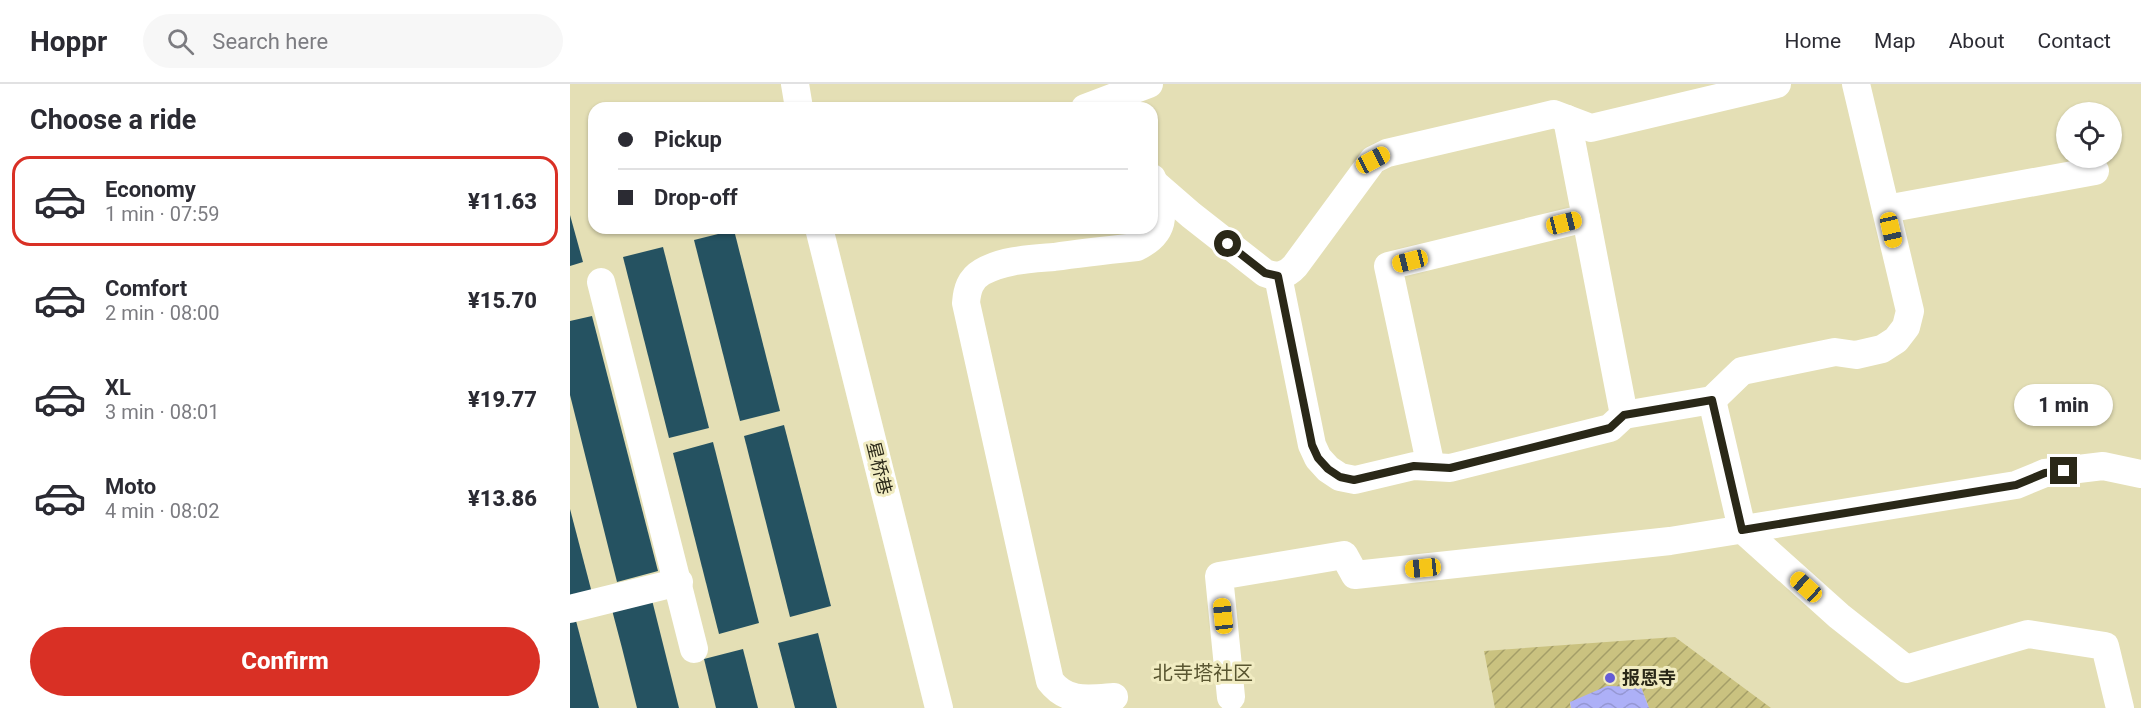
<!DOCTYPE html>
<meta charset="utf-8">
<style>
:root{--surface:#fff;--page:#f7f7f7;--text:#2b2b33;--muted:#7c7c81;--line:#e1e1e2;--accent:#d93025}
body{margin:0;font-family:Roboto,"Noto Sans SC",sans-serif;background:var(--page);color:var(--text);height:100vh;display:flex;flex-direction:column;font-size:22px;white-space:nowrap}
*{box-sizing:border-box;margin:0}
p{font-size:20px;color:var(--muted)}
.icon{flex:none;width:33px;height:33px;fill:none;stroke:currentColor;stroke-width:2;stroke-linecap:round;stroke-linejoin:round}
.map{position:relative;flex:1;overflow:hidden}
.sheet{display:flex;flex-direction:column;background:var(--surface);width:570px}
.sheet>*{flex:none}
.top-card{position:absolute;left:18px;top:18px;width:570px;height:132px;border-radius:18px;box-shadow:0 2px 4px #0004;display:grid;align-content:center;height:132px;padding:0 30px;background:var(--surface)}
.buttons{position:absolute;left:1486px;top:18px;display:grid;gap:12px}
.buttons a{display:grid;place-items:center;width:66px;height:66px;border-radius:50%;background:var(--surface);box-shadow:0 2px 4px #0004;font-size:30px}
.end{position:absolute;width:27px;height:27px;margin:-14px;border:8px solid #2a2818;background:#fff;box-shadow:0 0 0 3px #fff}
.from{border-radius:50%}
.bubble{position:absolute;height:42px;border-radius:21px;background:var(--surface);box-shadow:0 2px 4px #0004;font-size:20px;font-weight:800;line-height:42px;text-align:center}
.car{position:absolute;width:18px;height:36px;margin:-18px -9px;border-radius:8px;box-shadow:0 0 4px 2px #0007;background:linear-gradient(#f5c518 24%,#345 0 40%,#f5c518 0 76%,#345 0 86%,#f5c518 0)}
.top-card b{display:flex;align-items:center;gap:21px;height:57px;font-size:22px}
.top-card b+b{border-top:2px solid var(--line)}
.top-card i{width:15px;height:15px;background:var(--text)}
ul{padding:0;list-style:none}
li{display:flex;align-items:center;gap:18px;height:90px;margin:0 12px 9px;padding:0 18px;border:3px solid transparent;border-radius:18px}
li div{flex:1}
li b{display:block;font-size:22px}
li em{font-style:normal;font-weight:800}
li.active{border-color:var(--accent)}
li>.icon{width:54px;height:54px;stroke-width:1.5}
h2{padding:0 30px;font-size:27px;line-height:72px}
.primary-button{display:flex;gap:12px;margin-top:auto;padding:12px 30px}
.primary-button a{flex:1;height:69px;border-radius:36px;background:var(--accent);color:#fff;font-size:24px;font-weight:800;line-height:69px;text-align:center}
header{display:flex;align-items:center;gap:36px;box-sizing:border-box;height:84px;padding:0 30px;background:var(--surface);border-bottom:2px solid var(--line)}
header strong{font-size:28px}
nav{display:flex;gap:33px;margin-inline-start:auto;font-size:21px}
.search{width:420px;height:54px;background:var(--page);display:flex;align-items:center;gap:15px;box-sizing:border-box;padding:0 21px;border-radius:33px;color:var(--muted);font-size:22px}
main{display:flex;flex:1;min-height:0}
.map>svg:first-child{display:block}
.garden{fill:url(#garden-furrows)}
.water{fill:url(#water-waves)}
.building{fill:#255261}
.lines{fill:none;stroke-linecap:round;stroke-linejoin:round}
.minor{stroke:#fff;stroke-width:28}
.route{stroke:#2a2818;stroke-width:8}
.poi-dot{fill:#655cd6;stroke:#f1ecc2;stroke-width:2}
.labels{text-anchor:middle;stroke-width:6;stroke-linejoin:round;paint-order:stroke}
.street-label{font-size:18px;fill:#2a2818;stroke:#f1ecc2}
.poi-label{font-size:18px;font-weight:bold;fill:#2a2818;stroke:#f1ecc2;text-anchor:start}
.neighbourhood-label{font-size:20px;fill:#5a5631;stroke:#f1ecc2}
</style>
<header>
<strong>Hoppr</strong>
<div class="search"><svg class="icon" aria-label="search" viewBox="0 0 24 24"><circle cx="10" cy="10" r="6"/><path d="M15 15l6 6"/></svg>Search here</div>
<nav><a>Home</a><a>Map</a><a>About</a><a>Contact</a></nav>
</header>
<main>
<section class="sheet">
<h2>Choose a ride</h2>
<ul>
<li class="active"><svg class="icon" aria-label="car" viewBox="0 0 24 24"><path d="M5 17H2v-5l4-1 3-4h7l3 4 3 1v5h-3M9 17h6M6 11h13"/><circle cx="7" cy="17" r="2"/><circle cx="17" cy="17" r="2"/></svg><div><b>Economy</b><p>1 min · 07:59</p></div><em>¥11.63</em></li>
<li><svg class="icon" aria-label="car" viewBox="0 0 24 24"><path d="M5 17H2v-5l4-1 3-4h7l3 4 3 1v5h-3M9 17h6M6 11h13"/><circle cx="7" cy="17" r="2"/><circle cx="17" cy="17" r="2"/></svg><div><b>Comfort</b><p>2 min · 08:00</p></div><em>¥15.70</em></li>
<li><svg class="icon" aria-label="car" viewBox="0 0 24 24"><path d="M5 17H2v-5l4-1 3-4h7l3 4 3 1v5h-3M9 17h6M6 11h13"/><circle cx="7" cy="17" r="2"/><circle cx="17" cy="17" r="2"/></svg><div><b>XL</b><p>3 min · 08:01</p></div><em>¥19.77</em></li>
<li><svg class="icon" aria-label="car" viewBox="0 0 24 24"><path d="M5 17H2v-5l4-1 3-4h7l3 4 3 1v5h-3M9 17h6M6 11h13"/><circle cx="7" cy="17" r="2"/><circle cx="17" cy="17" r="2"/></svg><div><b>Moto</b><p>4 min · 08:02</p></div><em>¥13.86</em></li>
</ul>
<div class="primary-button"><a>Confirm</a></div>
</section>
<div class="map">
<svg width="1571" height="624" viewBox="0 0 1571 624">
<defs>
<pattern id="garden-furrows" width="10" height="10" patternUnits="userSpaceOnUse" patternTransform="scale(1.5)"><rect width="10" height="10" fill="#cac280"/><path d="M-1 1l2-2M0 10L10 0M9 11l2-2" fill="none" stroke="#a49e68"/></pattern>
<pattern id="water-waves" width="16" height="10" patternUnits="userSpaceOnUse" patternTransform="scale(1.5)"><rect width="16" height="10" fill="#adb0f7"/><path d="M0 5q4-4 8 0t8 0" fill="none" stroke="#9597d3"/></pattern>
</defs>
<rect width="100%" height="100%" fill="#e4dfb5"/>
<polygon class="garden" points="1105,553 1201,624 1079,624 1071,603 1000,619 1001,624 925,624 914,567"/>
<polygon class="water" points="1037,602 1071,603 1079,624 1001,624 1000,618"/>
<g class="building">
<polygon points="0,131 13,178 0,182"/>
<polygon points="164,146 210,327 170,337 124,156"/>
<polygon points="93,163 139,344 99,354 53,173"/>
<polygon points="22,232 88,487 47,498 0,311 0,237"/>
<polygon points="214,341 261,522 220,533 174,352"/>
<polygon points="143,358 189,539 149,550 103,369"/>
<polygon points="0,425 22,509 0,515"/>
<polygon points="82,516 109,624 67,624 52,564 42,526"/>
<polygon points="5,533 29,624 0,624 0,534"/>
<polygon points="248,549 267,624 225,624 208,559"/>
<polygon points="173,565 188,624 146,624 134,575"/>
</g>
<g class="lines">
<g class="minor">
<polyline points="225,0 229,24"/>
<polyline points="515,24 579,0"/>
<path d="M583 98 621 131 695 189C707 194 717 191 725 182L803 76 817 69 984 30 1021 44 1207 0"/>
<polyline points="1316,125 1525,87"/>
<polyline points="249,144 369,624"/>
<polyline points="708,192 742,361 748,374 758,385 770,393 785,396 844,382 880,384 1040,344 1054,331 997,35"/>
<polyline points="31,198 124,565"/>
<polyline points="1142,316 1172,445 1269,532 1336,585 1458,550 1535,562 1550,624"/>
<polyline points="1054,331 1142,316 1172,287 1265,268 1286,271 1312,265 1326,256 1336,243 1340,227 1286,0"/>
<polyline points="861,383 818,182 1016,134"/>
<polyline points="0,525 109,498"/>
<path d="M544 613C518 615 497 619 480 597L396 219C397 206 400 195 412 188 433 176 460 175 484 173 511 169 539 166 567 163 601 146 592 124 582 94"/>
<polyline points="661,613 649,492 774,471 785,491 1100,457 1446,401 1475,389 1533,382 1571,390"/>
</g>
</g>
<g class="lines">
<polyline class="route" points="658,160 695,189 708,192 742,361 748,374 758,385 770,393 784,396 844,382 880,384 1040,344 1054,331 1142,316 1172,446 1446,401 1475,389 1494,387"/>
</g>
<circle class="poi-dot" cx="1040" cy="594" r="6"/>
<g class="labels">
<g class="street-label">
<text transform="translate(309 384) rotate(76)" y="6">星桥巷</text>
</g>
<g class="poi-label">
<text x="1052" y="600">报恩寺</text>
</g>
<g class="neighbourhood-label">
<text x="633" y="596">北寺塔社区</text>
</g>
</g>
</svg>
<div class="buttons">
<a><svg class="icon" aria-label="locate" viewBox="0 0 24 24"><circle cx="12" cy="12" r="6"/><path d="M12 2v4M12 18v4M2 12h4M18 12h4"/></svg></a>
</div>
<i class="end from" style="left:658px;top:160px"></i>
<i class="end" style="left:1494px;top:387px"></i>
<div class="bubble" style="left:1444px;top:300px;width:99px">1 min</div>
<i class="car" style="left:803px;top:76px;rotate:62deg"></i>
<i class="car" style="left:994px;top:139px;rotate:76deg"></i>
<i class="car" style="left:1321px;top:146px;rotate:167deg"></i>
<i class="car" style="left:840px;top:177px;rotate:256deg"></i>
<i class="car" style="left:853px;top:484px;rotate:264deg"></i>
<i class="car" style="left:1236px;top:503px;rotate:312deg"></i>
<i class="car" style="left:653px;top:532px;rotate:354deg"></i>
<div class="top-card">
<b><i class="from"></i>Pickup</b>
<b><i></i>Drop-off</b>
</div>
</div>
</main>
